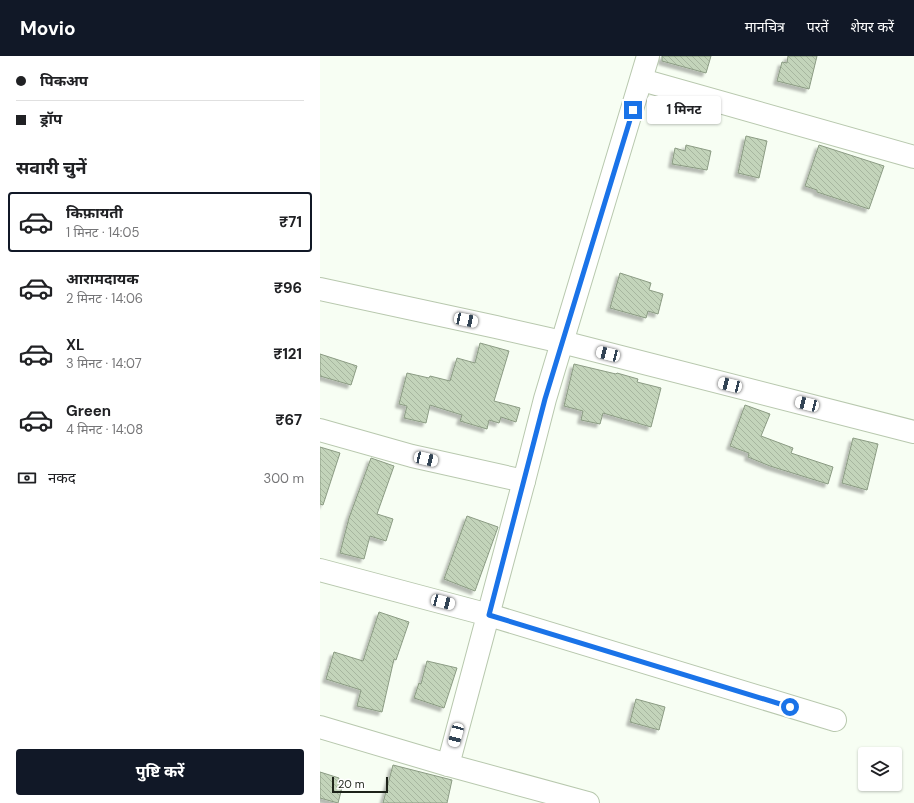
<!DOCTYPE html>
<html lang="hi">
<meta charset="utf-8">
<style>
:root{--surface:#fff;--page:#f6f6f6;--text:#202124;--muted:#757577;--line:#e0e0e0;--accent:#111827}
body{margin:0;font-family:"DM Sans","Noto Sans Devanagari",sans-serif;background:var(--page);color:var(--text);height:100vh;display:flex;flex-direction:column;font-size:15px;white-space:nowrap}
*{box-sizing:border-box;margin:0}
p{font-size:13px;color:var(--muted)}
.icon{flex:none;width:22px;height:22px;fill:none;stroke:currentColor;stroke-width:2;stroke-linecap:round;stroke-linejoin:round}
.map{position:relative;flex:1;overflow:hidden}
.side{display:flex;flex-direction:column;background:var(--surface);width:320px}
.side>*{flex:none}
.banner{display:grid;align-content:center;height:88px;padding:0 16px;background:var(--surface)}
.buttons{position:absolute;left:538px;top:691px;display:grid;gap:8px}
.buttons a{display:grid;place-items:center;width:44px;height:44px;border-radius:4px;background:var(--surface);box-shadow:0 1px 3px #0004;font-size:20px}
.scale{position:absolute;left:12px;bottom:10px;width:56px;box-sizing:border-box;padding-left:4px;border:2px solid #1d2319;border-top:0;font-size:11px;line-height:14px;white-space:nowrap;color:#1d2319;-webkit-text-stroke:3px #fff;paint-order:stroke}
.end{position:absolute;width:18px;height:18px;margin:-9px;border:5px solid #1a73e8;background:#fff;box-shadow:0 0 0 2px #fff}
.from{border-radius:50%}
.bubble{position:absolute;height:28px;border-radius:4px;background:var(--surface);box-shadow:0 1px 3px #0004;font-size:13px;font-weight:700;line-height:28px;text-align:center}
.car{position:absolute;width:12px;height:24px;margin:-12px -6px;border-radius:5px;box-shadow:0 0 3px 1px #0007;background:linear-gradient(#fff 24%,#345 0 40%,#fff 0 76%,#345 0 86%,#fff 0)}
.banner b{display:flex;align-items:center;gap:14px;height:38px;font-size:15px}
.banner b+b{border-top:1px solid var(--line)}
.banner i{width:10px;height:10px;background:var(--text)}
ul{padding:0;list-style:none}
li{display:flex;align-items:center;gap:12px;height:60px;margin:0 8px 6px;padding:0 8px;border:2px solid transparent;border-radius:4px}
li div{flex:1}
li b{display:block;font-size:15px}
li em{font-style:normal;font-weight:700}
li.on{border-color:var(--accent)}
li>.icon{width:36px;height:36px;stroke-width:1.5}
h2{padding:0 16px;font-size:18px;line-height:48px}
.pay{display:flex;align-items:center;gap:10px;height:44px;padding:0 16px;font-size:15px}
.pay p{margin-inline-start:auto}
.button{display:flex;gap:8px;margin-top:auto;padding:8px 16px}
.button a{flex:1;height:46px;border-radius:4px;background:var(--accent);color:#fff;font-size:16px;font-weight:700;line-height:46px;text-align:center}
header{display:flex;align-items:center;gap:24px;box-sizing:border-box;height:56px;padding:0 20px;background:var(--accent);color:#fff}
header strong{font-size:19px}
nav{display:flex;gap:22px;margin-inline-start:auto;font-size:14px}
main{display:flex;flex:1;min-height:0}
.map>svg:first-child{display:block}
.building{fill:url(#building-back-hatch);stroke:#8b9b83;filter:url(#shadow)}
.lines{fill:none;stroke-linecap:round;stroke-linejoin:round}
.minor-casing{stroke:#b8c8ae;stroke-width:24}
.minor{stroke:#fff;stroke-width:22}
.route{stroke:#1a73e8;stroke-width:5}
</style>
<header>
<strong>Movio</strong>
<nav><a>मानचित्र</a><a>परतें</a><a>शेयर करें</a></nav>
</header>
<main>
<section class="side">
<div class="banner">
<b><i class="from"></i>पिकअप</b>
<b><i></i>ड्रॉप</b>
</div>
<h2>सवारी चुनें</h2>
<ul>
<li class="on"><svg class="icon" aria-label="car" viewBox="0 0 24 24"><path d="M5 17H2v-5l4-1 3-4h7l3 4 3 1v5h-3M9 17h6M6 11h13"/><circle cx="7" cy="17" r="2"/><circle cx="17" cy="17" r="2"/></svg><div><b>किफ़ायती</b><p>1 मिनट · 14:05</p></div><em>₹71</em></li>
<li><svg class="icon" aria-label="car" viewBox="0 0 24 24"><path d="M5 17H2v-5l4-1 3-4h7l3 4 3 1v5h-3M9 17h6M6 11h13"/><circle cx="7" cy="17" r="2"/><circle cx="17" cy="17" r="2"/></svg><div><b>आरामदायक</b><p>2 मिनट · 14:06</p></div><em>₹96</em></li>
<li><svg class="icon" aria-label="car" viewBox="0 0 24 24"><path d="M5 17H2v-5l4-1 3-4h7l3 4 3 1v5h-3M9 17h6M6 11h13"/><circle cx="7" cy="17" r="2"/><circle cx="17" cy="17" r="2"/></svg><div><b>XL</b><p>3 मिनट · 14:07</p></div><em>₹121</em></li>
<li><svg class="icon" aria-label="car" viewBox="0 0 24 24"><path d="M5 17H2v-5l4-1 3-4h7l3 4 3 1v5h-3M9 17h6M6 11h13"/><circle cx="7" cy="17" r="2"/><circle cx="17" cy="17" r="2"/></svg><div><b>Green</b><p>4 मिनट · 14:08</p></div><em>₹67</em></li>
</ul>
<div class="pay"><svg class="icon" aria-label="cash" viewBox="0 0 24 24"><path d="M3 7h18v10H3z"/><circle cx="12" cy="12" r="2"/></svg>नकद<p>300 m</p></div>
<div class="button"><a>पुष्टि करें</a></div>
</section>
<div class="map">
<svg width="594" height="747" viewBox="0 0 594 747">
<defs>
<pattern id="building-back-hatch" width="6" height="6" patternUnits="userSpaceOnUse"><rect width="6" height="6" fill="#c3d4ba"/><path d="M-1 5l2 2M0 0l6 6M5-1l2 2" fill="none" stroke="#a7b69f"/></pattern>
<filter id="shadow"><feDropShadow dx="-3.5" dy="3.5" stdDeviation="1" flood-color="#0004"/></filter>
</defs>
<rect width="100%" height="100%" fill="#f7fef3"/>
<g class="building">
<polygon points="342,0 391,0 386,17 342,5"/>
<polygon points="468,0 497,0 489,33 457,25 462,6 467,7"/>
<polygon points="426,80 447,85 439,122 418,117"/>
<polygon points="366,89 391,95 387,114 352,108 355,92 365,95"/>
<polygon points="499,89 564,110 549,153 497,136 497,134 485,130"/>
<polygon points="300,217 331,227 329,234 343,238 338,258 328,255 326,262 290,252"/>
<polygon points="160,287 189,295 174,345 200,352 196,366 181,361 179,367 169,364 167,373 140,365 142,359 110,349 106,367 84,362 87,350 79,348 87,317 109,322 110,320 130,325 137,302 155,307"/>
<polygon points="0,298 37,310 31,329 0,320"/>
<polygon points="254,308 296,318 297,317 318,323 317,326 341,332 331,371 283,357 280,368 261,364 263,355 244,350"/>
<polygon points="425,349 450,358 441,380 473,392 471,397 513,411 508,428 450,410 428,401 429,397 410,390"/>
<polygon points="533,382 558,388 547,434 522,427"/>
<polygon points="0,391 20,397 3,449 0,448"/>
<polygon points="51,402 74,410 57,458 73,463 66,485 50,480 44,503 20,497 29,462"/>
<polygon points="147,460 178,471 155,535 124,523"/>
<polygon points="59,556 89,566 76,604 74,603 62,656 37,650 41,634 6,623 14,596 43,605"/>
<polygon points="107,605 137,612 124,652 94,642 99,627 101,628"/>
<polygon points="316,643 345,651 339,674 310,666"/>
<polygon points="73,709 132,724 127,747 63,747"/>
<polygon points="0,716 19,722 18,726 23,728 18,747 0,742"/>
</g>
<g class="lines">
<defs>
<g id="minor">
<polyline points="322,24 594,101"/>
<polyline points="0,233 176,271 242,286 594,376"/>
<polyline points="0,374 92,400 204,425"/>
<polyline points="0,514 169,559 515,664"/>
<polyline points="0,671 128,709 268,747"/>
<polyline points="128,709 204,425 225,343 328,0"/>
</g>
</defs>
<use href="#minor" class="minor-casing"/>
<use href="#minor" class="minor"/>
</g>
<g class="lines">
<polyline class="route" points="313,54 225,343 169,559 470,651"/>
</g>
</svg>
<div class="buttons">
<a><svg class="icon" aria-label="layers" viewBox="0 0 24 24"><path d="M12 4l9 5-9 5-9-5zM3 14l9 5 9-5"/></svg></a>
</div>
<div class="scale">20 m</div>
<i class="end from" style="left:470px;top:651px"></i>
<i class="end" style="left:313px;top:54px"></i>
<div class="bubble" style="left:327px;top:40px;width:74px">1 मिनट</div>
<i class="car" style="left:146px;top:264px;rotate:102deg"></i>
<i class="car" style="left:288px;top:298px;rotate:284deg"></i>
<i class="car" style="left:410px;top:329px;rotate:284deg"></i>
<i class="car" style="left:487px;top:348px;rotate:284deg"></i>
<i class="car" style="left:106px;top:403px;rotate:103deg"></i>
<i class="car" style="left:123px;top:546px;rotate:105deg"></i>
<i class="car" style="left:136px;top:679px;rotate:195deg"></i>
</div>
</main>
